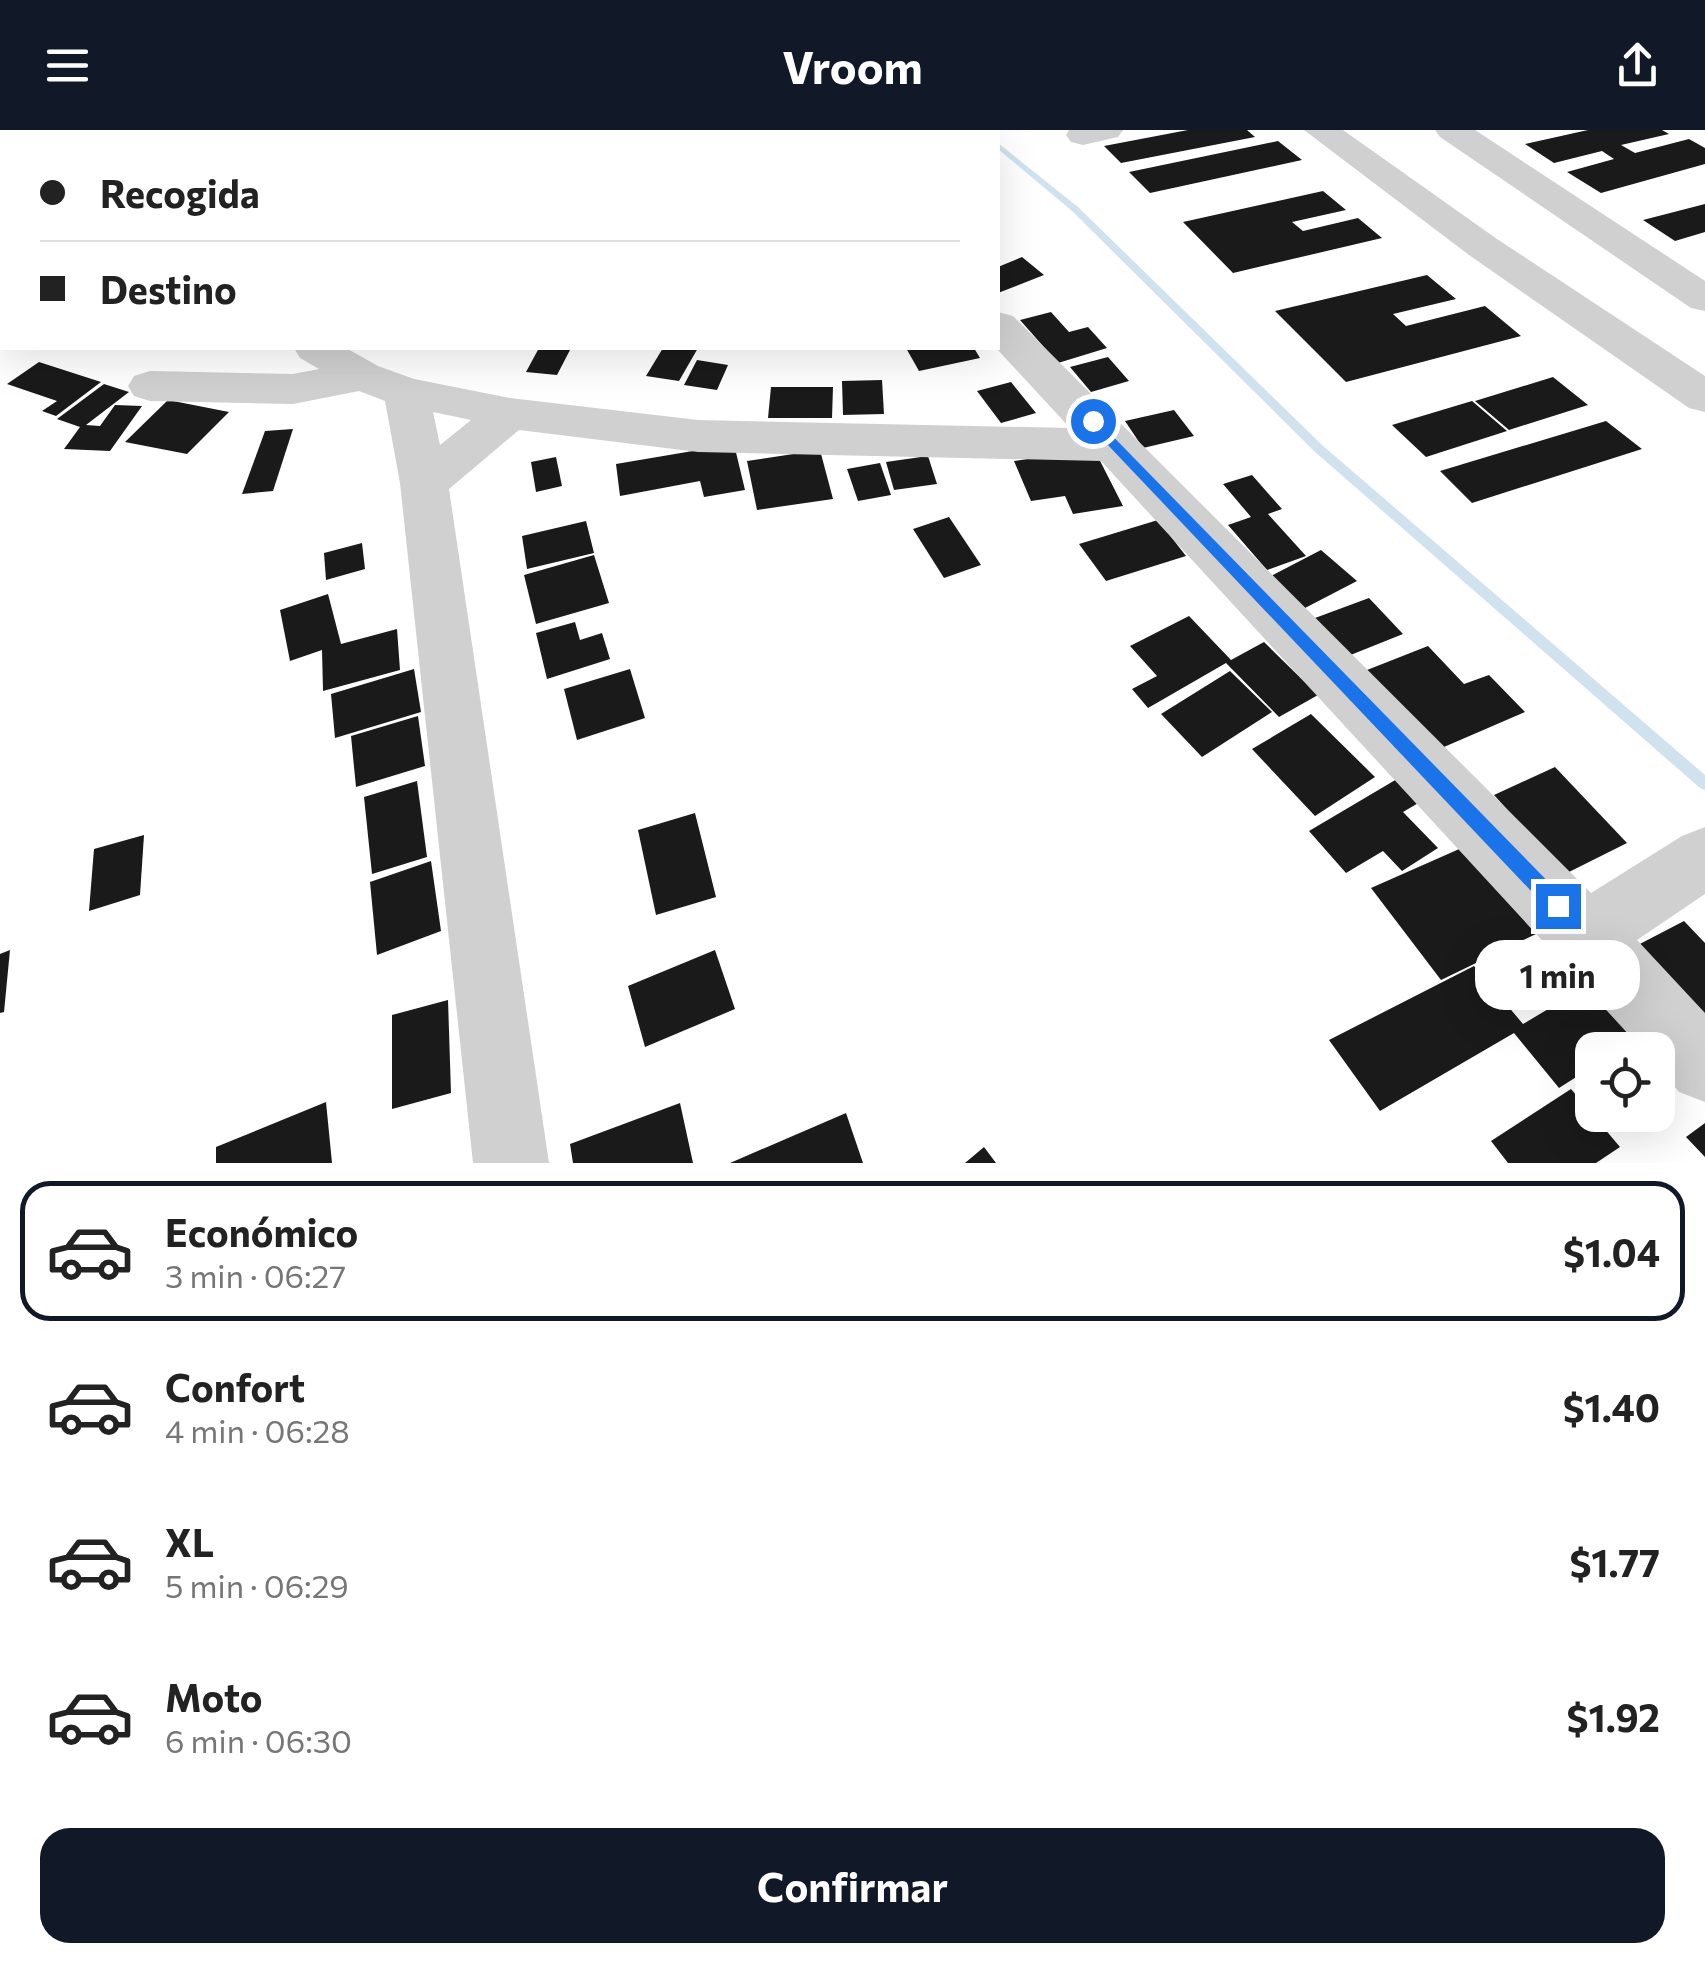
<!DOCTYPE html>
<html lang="es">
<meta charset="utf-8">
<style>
:root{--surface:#fff;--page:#f2f2f2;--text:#222;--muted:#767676;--line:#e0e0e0;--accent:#111827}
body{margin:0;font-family:Commissioner,sans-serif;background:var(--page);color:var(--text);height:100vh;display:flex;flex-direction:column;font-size:38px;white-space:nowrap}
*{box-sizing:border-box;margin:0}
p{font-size:32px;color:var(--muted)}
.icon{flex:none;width:55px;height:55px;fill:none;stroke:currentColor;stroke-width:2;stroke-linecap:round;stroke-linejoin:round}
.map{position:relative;height:1033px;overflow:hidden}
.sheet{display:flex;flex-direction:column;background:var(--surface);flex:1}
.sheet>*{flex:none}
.hud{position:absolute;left:0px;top:0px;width:1000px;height:220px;box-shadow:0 10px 40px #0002;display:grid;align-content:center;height:220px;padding:0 40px;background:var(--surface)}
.fabs{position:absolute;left:1575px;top:902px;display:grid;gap:20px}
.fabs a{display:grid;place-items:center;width:100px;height:100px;border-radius:20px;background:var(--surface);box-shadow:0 10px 40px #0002;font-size:50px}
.end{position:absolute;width:45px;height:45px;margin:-22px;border:12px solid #1a73e8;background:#fff;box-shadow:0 0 0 5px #fff}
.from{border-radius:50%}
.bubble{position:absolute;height:70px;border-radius:30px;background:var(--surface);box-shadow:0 10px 40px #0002;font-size:32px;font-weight:700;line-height:70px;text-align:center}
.hud b{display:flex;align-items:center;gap:35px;height:95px;font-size:38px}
.hud b+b{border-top:2px solid var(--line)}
.hud i{width:25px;height:25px;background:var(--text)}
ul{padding:18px 0 0;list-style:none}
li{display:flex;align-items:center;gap:30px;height:140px;margin:0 20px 15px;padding:0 20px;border:5px solid transparent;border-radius:30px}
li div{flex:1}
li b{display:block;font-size:38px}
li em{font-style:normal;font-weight:700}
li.selected{border-color:var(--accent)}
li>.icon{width:90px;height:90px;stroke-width:1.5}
.button{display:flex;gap:20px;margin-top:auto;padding:20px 40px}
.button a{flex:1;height:115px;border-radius:30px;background:var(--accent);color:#fff;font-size:40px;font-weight:700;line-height:115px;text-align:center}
header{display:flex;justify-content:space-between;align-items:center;height:130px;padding:0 40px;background:var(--accent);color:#fff;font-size:45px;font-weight:700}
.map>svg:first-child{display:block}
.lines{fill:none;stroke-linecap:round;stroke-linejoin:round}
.stream{fill:#cfe2ee;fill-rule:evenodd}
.building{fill:#1a1a1a}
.minor{fill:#d0d0d0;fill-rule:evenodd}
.route{fill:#1a73e8}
</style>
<header><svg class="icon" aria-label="menu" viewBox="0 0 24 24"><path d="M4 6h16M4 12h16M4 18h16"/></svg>Vroom<svg class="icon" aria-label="share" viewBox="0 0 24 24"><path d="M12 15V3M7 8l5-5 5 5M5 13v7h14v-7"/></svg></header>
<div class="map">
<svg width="1705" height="1033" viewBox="0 0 1705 1033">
<rect width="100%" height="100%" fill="#fff"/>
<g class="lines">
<g class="stream">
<polygon points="975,0 984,0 986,2 978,2"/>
<polygon points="998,13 1078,77 1322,315 1705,645 1705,660 1700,658 1314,321 1072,81 998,19"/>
</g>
</g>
<g class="building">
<polygon points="1188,0 1247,0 1255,7 1121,33 1104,16"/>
<polygon points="1588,0 1662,0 1669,4 1621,15 1635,23 1689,9 1705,18 1705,34 1601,63 1567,42 1614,29 1602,21 1554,33 1525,14"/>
<polygon points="1278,11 1302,30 1150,63 1129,42"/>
<polygon points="1323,61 1346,80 1292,92 1303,101 1358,88 1382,108 1233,143 1183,92"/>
<polygon points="1705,74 1705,102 1675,111 1643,90"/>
<polygon points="1022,127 1044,145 998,163 998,137"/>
<polygon points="1427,145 1456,169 1393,184 1406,196 1485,176 1521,206 1346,252 1275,181"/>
<polygon points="1051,182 1069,202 1088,197 1107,218 1058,233 1020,190"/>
<polygon points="539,218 570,220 557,245 526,242"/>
<polygon points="663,218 698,218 679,251 646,246"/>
<polygon points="906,218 974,218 980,228 919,241"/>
<polygon points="1108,227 1129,251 1091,262 1070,237"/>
<polygon points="697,230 728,235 717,260 684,255"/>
<polygon points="39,232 101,252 56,286 42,281 57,271 7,254"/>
<polygon points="1553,247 1588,275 1509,300 1475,271"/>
<polygon points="882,250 884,284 843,285 842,251"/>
<polygon points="1011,252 1036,283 1001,293 977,261"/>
<polygon points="104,254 129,262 86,295 100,296 115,275 142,276 110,321 64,319 80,297 57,289"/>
<polygon points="771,257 833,257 832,288 768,288"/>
<polygon points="168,270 229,282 187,324 125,312"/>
<polygon points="1472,271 1507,301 1426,327 1392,295"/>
<polygon points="1174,280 1194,306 1143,318 1125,291"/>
<polygon points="1606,291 1642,319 1472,373 1440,341"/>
<polygon points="293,299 273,361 242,364 265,301"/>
<polygon points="734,314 745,360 704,367 700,351 620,366 616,334"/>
<polygon points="1094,319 1123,376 1073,384 1065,366 1031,371 1014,331"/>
<polygon points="820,320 833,369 757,380 747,331"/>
<polygon points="928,326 937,354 894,360 886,332"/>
<polygon points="556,327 562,356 536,362 531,332"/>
<polygon points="880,333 891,365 858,371 847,339"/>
<polygon points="1252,345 1282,379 1268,384 1306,426 1267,440 1228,395 1251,387 1223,354"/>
<polygon points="949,387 981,435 944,448 913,399"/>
<polygon points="1158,390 1186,426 1106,451 1079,414"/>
<polygon points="586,391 594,423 527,439 522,406"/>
<polygon points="362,413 365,439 326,450 324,423"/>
<polygon points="1321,420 1357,451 1305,478 1271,446"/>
<polygon points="594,425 609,473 536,494 524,445"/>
<polygon points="328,464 341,514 397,499 400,540 323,561 322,520 290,531 280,480"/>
<polygon points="1369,468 1403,504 1348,526 1315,488"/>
<polygon points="1189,486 1231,530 1264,512 1318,565 1279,587 1226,533 1148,578 1132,559 1157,546 1130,516"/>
<polygon points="575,492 580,510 602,503 610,529 547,549 536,503"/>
<polygon points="1428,516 1464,554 1489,545 1525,582 1437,620 1367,540"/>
<polygon points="414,539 421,582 335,608 331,564"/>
<polygon points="630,539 645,588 577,610 564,559"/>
<polygon points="1230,541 1272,582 1202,627 1161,584"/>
<polygon points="1311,584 1375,647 1315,686 1252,619"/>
<polygon points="418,586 425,636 356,657 351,606"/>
<polygon points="1555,637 1627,713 1565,744 1494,665"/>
<polygon points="1397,649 1420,672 1403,682 1438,718 1402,741 1383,721 1346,743 1309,701"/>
<polygon points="417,651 427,727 372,744 364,667"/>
<polygon points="695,683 716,767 656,785 638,700"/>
<polygon points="144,705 140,765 89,781 94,719"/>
<polygon points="1466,716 1538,803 1441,850 1371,758"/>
<polygon points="431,731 441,801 377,825 370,752"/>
<polygon points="1684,791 1705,813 1705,895 1636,816"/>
<polygon points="10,820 4,882 0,883 0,824"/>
<polygon points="715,820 735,879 645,917 628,856"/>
<polygon points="1474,836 1523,894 1587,856 1635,911 1620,920 1592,920 1592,937 1559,958 1514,903 1380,981 1329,910"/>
<polygon points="448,870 451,963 392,979 392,885"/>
<polygon points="1571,959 1620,1017 1596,1033 1508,1033 1491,1011"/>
<polygon points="326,972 332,1033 216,1033 216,1017"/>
<polygon points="680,973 693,1033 573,1033 570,1014"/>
<polygon points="846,983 863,1033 730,1033"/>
<polygon points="1705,993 1705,1027 1686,1007"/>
<polygon points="984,1017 996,1033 965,1033"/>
</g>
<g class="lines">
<g class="minor">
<polygon points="0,0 28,0 29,2 2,2 2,10"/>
<polygon points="754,0 789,0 790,2 756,2"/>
<polygon points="1069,0 1123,0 1118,7 1083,15 1071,12 1066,5"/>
<polygon points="1304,0 1343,0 1497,109 1705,246 1705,282 1689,278 1469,125"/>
<polygon points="1435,0 1475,0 1705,151 1705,181 1691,178 1440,7"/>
<path d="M998 182 1013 186 1591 763 1682 706 1705 697V764L1637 810 1705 883V972L1679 962 1658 937V920H1643L1101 331 698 322 519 300 449 359 549 1033H473L400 353 385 271 359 261 293 274 150 271 134 266 128 256 134 246 150 241 293 244 319 239 300 228 294 218H346L378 236 414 249 510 268 698 290 1070 298 996 218ZM433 282 471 290 440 315Z"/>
</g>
</g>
<polygon class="route" points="1093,286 1565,769 1565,782 1551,782 1088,294 1086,291"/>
</svg>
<div class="fabs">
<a><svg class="icon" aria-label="locate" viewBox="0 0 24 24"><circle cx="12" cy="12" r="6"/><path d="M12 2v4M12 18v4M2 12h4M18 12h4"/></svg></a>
</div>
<i class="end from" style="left:1093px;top:291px"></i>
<i class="end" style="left:1558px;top:776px"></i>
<div class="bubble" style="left:1475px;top:810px;width:165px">1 min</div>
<div class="hud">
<b><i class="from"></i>Recogida</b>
<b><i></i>Destino</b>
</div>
</div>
<section class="sheet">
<ul>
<li class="selected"><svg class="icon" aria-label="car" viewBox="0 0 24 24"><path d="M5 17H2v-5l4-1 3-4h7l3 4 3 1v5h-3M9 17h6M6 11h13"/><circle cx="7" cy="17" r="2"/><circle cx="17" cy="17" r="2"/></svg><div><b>Económico</b><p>3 min · 06:27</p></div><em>$1.04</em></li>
<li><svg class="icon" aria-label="car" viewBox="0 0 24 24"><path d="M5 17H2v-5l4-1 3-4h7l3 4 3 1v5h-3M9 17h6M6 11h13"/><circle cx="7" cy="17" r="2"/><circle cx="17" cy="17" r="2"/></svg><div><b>Confort</b><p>4 min · 06:28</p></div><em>$1.40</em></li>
<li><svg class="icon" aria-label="car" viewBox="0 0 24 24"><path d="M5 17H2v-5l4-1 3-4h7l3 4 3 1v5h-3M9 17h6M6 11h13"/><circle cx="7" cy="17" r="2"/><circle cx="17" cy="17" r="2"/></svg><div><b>XL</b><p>5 min · 06:29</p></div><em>$1.77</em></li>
<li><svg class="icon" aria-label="car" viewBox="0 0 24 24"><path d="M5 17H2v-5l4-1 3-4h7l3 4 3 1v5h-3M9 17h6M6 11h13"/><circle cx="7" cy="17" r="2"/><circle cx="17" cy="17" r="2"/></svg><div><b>Moto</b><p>6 min · 06:30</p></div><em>$1.92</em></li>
</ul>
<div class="button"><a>Confirmar</a></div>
</section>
